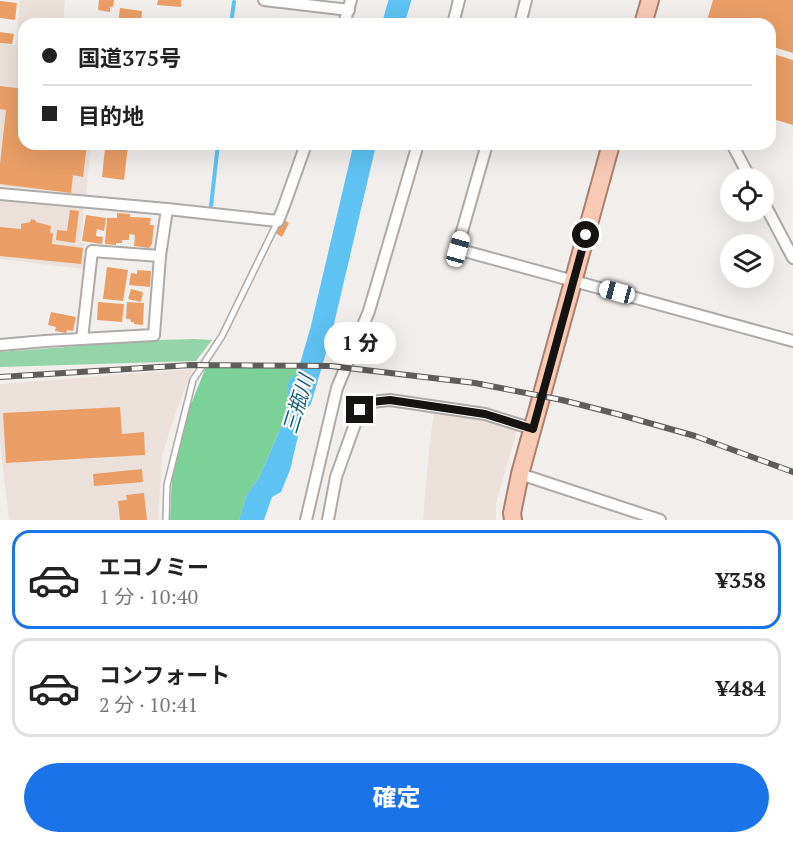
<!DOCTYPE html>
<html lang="ja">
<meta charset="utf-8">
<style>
:root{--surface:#fff;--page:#f6f6f6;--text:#222;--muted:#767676;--line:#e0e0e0;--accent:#1a73e8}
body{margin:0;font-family:"PT Serif","Noto Sans JP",serif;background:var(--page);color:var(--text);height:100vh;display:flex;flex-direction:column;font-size:22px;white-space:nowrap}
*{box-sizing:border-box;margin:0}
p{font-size:20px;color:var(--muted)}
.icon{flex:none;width:33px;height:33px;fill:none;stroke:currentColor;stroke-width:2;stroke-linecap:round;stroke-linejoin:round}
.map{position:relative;height:520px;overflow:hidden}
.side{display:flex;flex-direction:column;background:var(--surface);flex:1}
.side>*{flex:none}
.top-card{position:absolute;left:18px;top:18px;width:758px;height:132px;border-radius:18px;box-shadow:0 6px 24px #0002;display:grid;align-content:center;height:132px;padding:0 24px;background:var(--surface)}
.buttons{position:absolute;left:720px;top:168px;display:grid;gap:12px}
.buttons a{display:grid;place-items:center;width:54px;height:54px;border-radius:50%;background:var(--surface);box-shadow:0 6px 24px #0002;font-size:30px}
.end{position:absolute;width:27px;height:27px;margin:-14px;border:8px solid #151413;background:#fff;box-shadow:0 0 0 3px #fff}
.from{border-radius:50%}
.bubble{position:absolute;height:42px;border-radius:21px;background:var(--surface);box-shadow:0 6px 24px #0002;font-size:20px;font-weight:800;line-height:42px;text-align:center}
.car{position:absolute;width:18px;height:36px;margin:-18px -9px;border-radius:8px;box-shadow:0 0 4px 2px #0007;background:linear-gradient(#fff 24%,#345 0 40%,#fff 0 76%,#345 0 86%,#fff 0)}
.top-card b{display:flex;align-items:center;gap:21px;height:57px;font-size:22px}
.top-card b+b{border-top:2px solid var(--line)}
.top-card i{width:15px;height:15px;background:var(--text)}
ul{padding:10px 0 0;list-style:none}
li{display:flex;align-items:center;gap:18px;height:99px;margin:0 12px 9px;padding:0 12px;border:3px solid var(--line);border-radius:18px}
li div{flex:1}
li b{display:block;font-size:22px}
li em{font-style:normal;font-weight:800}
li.current{border-color:var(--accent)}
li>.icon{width:54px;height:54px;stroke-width:1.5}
.primary-button{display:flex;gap:12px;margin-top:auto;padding:12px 24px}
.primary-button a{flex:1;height:69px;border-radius:36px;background:var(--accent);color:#fff;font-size:24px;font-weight:800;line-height:69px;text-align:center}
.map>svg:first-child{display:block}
.built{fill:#ebe1da}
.green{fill:#95d4a9}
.forest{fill:#7cd199}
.water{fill:#5ec2f2}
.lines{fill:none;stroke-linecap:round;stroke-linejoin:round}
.stream{stroke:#5ec2f2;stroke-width:4}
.river{stroke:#5ec2f2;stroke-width:22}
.building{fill:#ea9e66}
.service-casing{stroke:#adaaa8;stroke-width:8}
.minor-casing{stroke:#adaaa8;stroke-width:14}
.trunk-casing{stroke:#a88171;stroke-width:20}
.service{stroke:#fff;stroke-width:5}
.minor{stroke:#fff;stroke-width:10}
.trunk{stroke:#f8cab6;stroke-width:16}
.rail-casing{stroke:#5f5d5c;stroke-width:6}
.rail{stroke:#fffbf9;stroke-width:4;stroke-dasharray:11;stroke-linecap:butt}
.route{stroke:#151413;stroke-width:8}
.labels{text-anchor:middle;stroke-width:4.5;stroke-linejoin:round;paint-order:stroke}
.water-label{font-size:20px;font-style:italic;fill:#116080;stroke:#fffbf9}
</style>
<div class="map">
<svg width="793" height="520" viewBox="0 0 793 520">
<rect width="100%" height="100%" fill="#f1eeec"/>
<g class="built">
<polygon points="20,0 65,0 63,24 24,24 24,144 91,144 86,195 0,186 0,44 16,45"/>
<polygon points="0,198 84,207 81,243 85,244 83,269 0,259"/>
<polygon points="193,369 175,414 162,457 158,520 9,520 0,442 0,384"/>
<polygon points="434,411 498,422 517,430 496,503 496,520 423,520 429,451"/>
</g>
<polygon class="green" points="194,339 212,340 196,361 0,367 0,352 157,340"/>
<polygon class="forest" points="206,367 305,369 303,373 289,384 288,400 284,420 259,478 247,494 239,520 170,520 172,477 185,419"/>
<polygon class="water" points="305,369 314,369 290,470 281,492 272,497 264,520 239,520 247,494 259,478 284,420 288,400 288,384 291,378 297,374 303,373"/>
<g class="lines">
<g class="stream">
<polyline points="231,24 234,2"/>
<polyline points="211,206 218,144"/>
</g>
<g class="river">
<polyline points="393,24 400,0"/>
<polyline points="301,399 321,331 365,144"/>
</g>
</g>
<g class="building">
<polygon points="99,0 114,0 113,7 110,7 110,12 98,10"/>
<polygon points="158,0 181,0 181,7 157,5"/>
<polygon points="713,0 793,0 793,53 770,46 770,24 706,24"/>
<polygon points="0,1 17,3 15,20 0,18"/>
<polygon points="120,8 142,11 141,24 118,24"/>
<polygon points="0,32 14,34 12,44 0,43"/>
<polygon points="770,53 793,60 793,125 770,118"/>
<polygon points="0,86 24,89 24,144 87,144 83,177 73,175 71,193 0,184 0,164 6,110 0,109"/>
<polygon points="114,144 128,146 124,180 102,177 105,148 114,149"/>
<polygon points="70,210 79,211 75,243 56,240 57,230 67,231"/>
<polygon points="117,213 130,214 130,217 151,218 150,225 154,225 152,244 149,248 134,246 135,235 129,234 129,240 122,240 122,243 116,243 116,245 105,244 107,218 117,218"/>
<polygon points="86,215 106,218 104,231 97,229 96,236 103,237 102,244 82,241"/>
<polygon points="31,219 35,220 36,222 51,226 50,233 53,233 52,244 83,248 81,264 0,256 0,227 21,229 21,224 30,222"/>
<polygon points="283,219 289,223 282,237 275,233"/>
<polygon points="107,267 128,270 123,301 103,299"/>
<polygon points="137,270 151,271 150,287 129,285 131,273 137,274"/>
<polygon points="131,289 143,292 141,302 128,299"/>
<polygon points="98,302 124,304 122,322 97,320"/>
<polygon points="127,302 144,303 143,325 134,324 134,322 131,322 130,319 126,319"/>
<polygon points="51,312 76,317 73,331 67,330 66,333 55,331 56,327 48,325"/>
<polygon points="120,407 122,434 144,432 145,455 6,463 3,413"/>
<polygon points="142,469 143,482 94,486 93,474"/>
<polygon points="144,493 147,520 120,520 118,501 127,500 126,495"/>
</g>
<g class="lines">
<defs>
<polyline id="service" points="166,520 167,485 193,380 222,336 278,221"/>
<g id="minor">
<polyline points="264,0 349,10"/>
<polyline points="344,24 351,0"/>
<polyline points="453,24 459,0"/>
<polyline points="520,24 526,0"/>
<polyline points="487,144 457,249 793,341"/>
<polyline points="732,144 750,178"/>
<polyline points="0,194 167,209 278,221 284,206 306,144"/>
<polyline points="764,203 793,258"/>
<polyline points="82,339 92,251 160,256"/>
<polyline points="0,345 45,341 154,335 160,256 167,209"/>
<polyline points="520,474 660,520"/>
<polyline points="306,520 337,388 369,311 418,144"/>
<polyline points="328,520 336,477 360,410 371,402 390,400 485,414 533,429"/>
</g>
<g id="trunk">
<polyline points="643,24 650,0"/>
<polyline points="513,520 512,513 520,474 611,144"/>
</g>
</defs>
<use href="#service" class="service-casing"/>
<use href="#minor" class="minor-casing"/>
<use href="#trunk" class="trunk-casing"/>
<use href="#service" class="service"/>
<use href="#minor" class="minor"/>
<use href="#trunk" class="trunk"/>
<defs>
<polyline id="rail" points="0,377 191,365 331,366 475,383 562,400 617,414 695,436 793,472"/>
</defs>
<use href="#rail" class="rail-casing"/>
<use href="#rail" class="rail"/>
</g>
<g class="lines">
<polyline class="route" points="360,410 371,402 390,400 485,414 533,429 586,235"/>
</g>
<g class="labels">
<g class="water-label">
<text transform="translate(298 404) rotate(-73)" y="7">三瓶川</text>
</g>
</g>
</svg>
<div class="buttons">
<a><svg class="icon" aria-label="locate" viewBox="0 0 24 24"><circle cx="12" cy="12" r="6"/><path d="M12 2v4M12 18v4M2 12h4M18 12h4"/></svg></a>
<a><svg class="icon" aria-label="layers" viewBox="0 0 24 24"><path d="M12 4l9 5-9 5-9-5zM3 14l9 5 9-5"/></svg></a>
</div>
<i class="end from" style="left:586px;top:235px"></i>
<i class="end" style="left:360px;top:410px"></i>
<div class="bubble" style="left:324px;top:322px;width:72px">1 分</div>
<i class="car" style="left:458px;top:249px;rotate:16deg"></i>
<i class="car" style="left:617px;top:292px;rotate:285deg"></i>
<div class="top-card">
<b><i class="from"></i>国道375号</b>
<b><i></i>目的地</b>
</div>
</div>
<section class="side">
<ul>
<li class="current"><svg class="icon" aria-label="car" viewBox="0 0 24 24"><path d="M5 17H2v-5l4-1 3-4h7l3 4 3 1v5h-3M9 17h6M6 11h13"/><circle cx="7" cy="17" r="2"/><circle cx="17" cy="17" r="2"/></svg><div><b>エコノミー</b><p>1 分 · 10:40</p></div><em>¥358</em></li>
<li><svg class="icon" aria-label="car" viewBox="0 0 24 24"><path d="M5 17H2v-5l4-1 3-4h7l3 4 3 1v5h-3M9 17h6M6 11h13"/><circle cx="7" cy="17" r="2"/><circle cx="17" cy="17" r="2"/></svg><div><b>コンフォート</b><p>2 分 · 10:41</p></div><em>¥484</em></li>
</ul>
<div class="primary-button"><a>確定</a></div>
</section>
